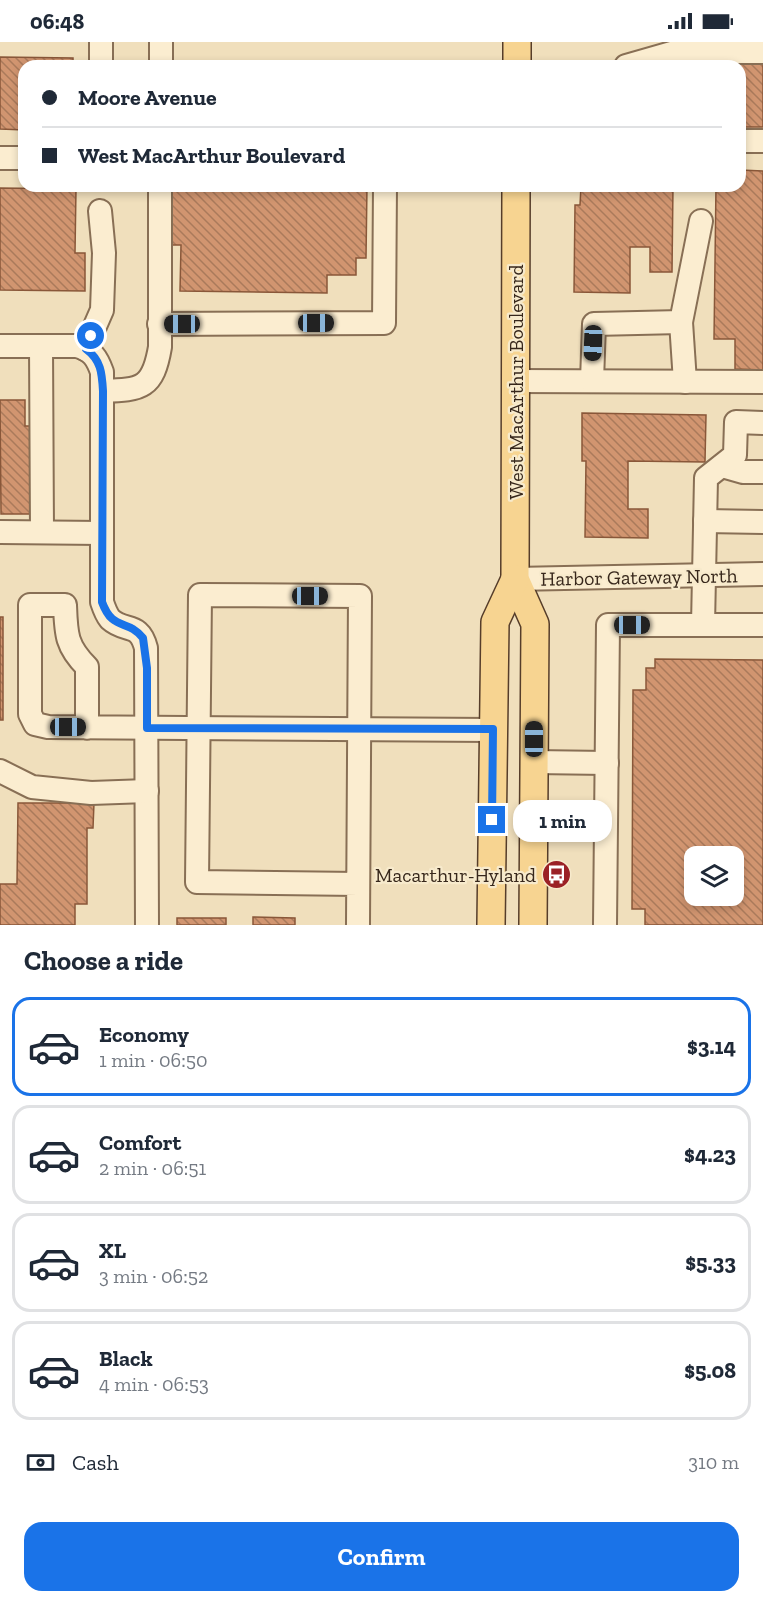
<!DOCTYPE html>
<meta charset="utf-8">
<style>
:root{--surface:#fff;--page:#f2f2f3;--text:#1f2937;--muted:#747a83;--line:#e0e1e3;--accent:#1a73e8}
body{margin:0;font-family:"Zilla Slab",serif;background:var(--page);color:var(--text);height:100vh;display:flex;flex-direction:column;font-size:22px;white-space:nowrap}
*{box-sizing:border-box;margin:0}
p{font-size:20px;color:var(--muted)}
.icon{flex:none;width:33px;height:33px;fill:none;stroke:currentColor;stroke-width:2;stroke-linecap:round;stroke-linejoin:round}
.map{position:relative;height:883px;overflow:hidden}
.sheet{display:flex;flex-direction:column;background:var(--surface);flex:1}
.sheet>*{flex:none}
.guide{position:absolute;left:18px;top:18px;width:728px;height:132px;border-radius:18px;box-shadow:0 3px 9px #0003;display:grid;align-content:center;height:132px;padding:0 24px;background:var(--surface)}
.fabs{position:absolute;left:684px;top:804px;display:grid;gap:12px}
.fabs a{display:grid;place-items:center;width:60px;height:60px;border-radius:12px;background:var(--surface);box-shadow:0 3px 9px #0003;font-size:30px}
.end{position:absolute;width:27px;height:27px;margin:-14px;border:8px solid #1a73e8;background:#fff;box-shadow:0 0 0 3px #fff}
.from{border-radius:50%}
.bubble{position:absolute;height:42px;border-radius:18px;background:var(--surface);box-shadow:0 3px 9px #0003;font-size:20px;font-weight:700;line-height:42px;text-align:center}
.car{position:absolute;width:18px;height:36px;margin:-18px -9px;border-radius:8px;box-shadow:0 0 4px 2px #0007;background:linear-gradient(#222 24%,#8ab4d8 0 40%,#222 0 76%,#8ab4d8 0 86%,#222 0)}
.guide b{display:flex;align-items:center;gap:21px;height:57px;font-size:22px}
.guide b+b{border-top:2px solid var(--line)}
.guide i{width:15px;height:15px;background:var(--text)}
ul{padding:0;list-style:none}
li{display:flex;align-items:center;gap:18px;height:99px;margin:0 12px 9px;padding:0 12px;border:3px solid var(--line);border-radius:18px}
li div{flex:1}
li b{display:block;font-size:22px}
li em{font-style:normal;font-weight:700}
li.on{border-color:var(--accent)}
li>.icon{width:54px;height:54px;stroke-width:1.5}
h2{padding:0 24px;font-size:27px;line-height:72px}
.pay{display:flex;align-items:center;gap:15px;height:66px;padding:0 24px;font-size:22px}
.pay p{margin-inline-start:auto}
.primary-button{display:flex;gap:12px;margin-top:auto;padding:12px 24px}
.primary-button a{flex:1;height:69px;border-radius:18px;background:var(--accent);color:#fff;font-size:24px;font-weight:700;line-height:69px;text-align:center}
.status{display:flex;justify-content:space-between;align-items:center;height:42px;padding:0 30px;background:var(--surface);direction:ltr}
.status svg{height:16px;fill:currentColor}
.map>svg:first-child{display:block}
.building{fill:url(#building-back-hatch);stroke:#895739;stroke-width:1.5;fill-rule:evenodd}
.lines{fill:none;stroke-linecap:round;stroke-linejoin:round}
.minor-casing{stroke:#886f55;stroke-width:26}
.major-casing{stroke:#563d2a;stroke-width:30}
.minor{stroke:#fbedd0;stroke-width:22}
.major{stroke:#f7d491;stroke-width:27}
.route{stroke:#1a73e8;stroke-width:8}
.labels{text-anchor:middle;stroke-width:4.5;stroke-linejoin:round;paint-order:stroke}
.street-label{font-size:20px;fill:#37271b;stroke:#f7eacc}
.poi-label{font-size:20px;fill:#37271b;stroke:#f7eacc;text-anchor:end}
</style>
<div class="status"><b>06:48</b><svg viewBox="0 0 49 12"><path d="M0 12V9h3v3zM5 12V6h3v6zM10 12V3h3v9zM15 12V0h3v12zM26 1h20v11H26zM47 4h2v5h-2z"/></svg></div>
<div class="map">
<svg width="763" height="883" viewBox="0 0 763 883">
<defs>
<pattern id="building-back-hatch" width="6" height="6" patternUnits="userSpaceOnUse" patternTransform="scale(1.5)"><rect width="6" height="6" fill="#d19570"/><path d="M-1 5l2 2M0 0l6 6M5-1l2 2" fill="none" stroke="#aa7a5b"/></pattern>
</defs>
<rect width="100%" height="100%" fill="#f0dfbc"/>
<g class="building">
<polygon points="0,15 73,16 73,24 24,24 24,88 0,87"/>
<polygon points="674,17 763,17 763,85 740,85 740,24 673,24"/>
<polygon points="740,128 763,129 763,328 735,327 735,297 714,297 716,144 740,144"/>
<polygon points="167,144 367,144 366,216 356,216 356,233 327,233 327,251 180,249 181,203 167,203"/>
<polygon points="581,144 673,144 672,230 650,230 650,205 630,205 630,251 574,250 575,163 580,163"/>
<polygon points="0,146 76,147 75,211 85,211 85,249 0,248"/>
<polygon points="0,358 25,358 25,384 31,384 30,472 1,472"/>
<polygon points="582,371 706,373 705,420 628,419 628,467 648,467 648,496 585,495 586,419 582,419"/>
<rect x="0" y="575" width="3" height="103"/>
<path d="M655 617 763 618V883H645V867H632L633 648H646V626H655ZM694 814H734V854H694Z"/>
<polygon points="18,761 94,761 93,786 87,786 87,862 75,862 75,883 0,883 0,842 17,842"/>
<polygon points="253,875 295,876 295,883 253,883"/>
<rect x="177" y="876" width="49" height="7"/>
</g>
<g class="lines">
<defs>
<g id="minor">
<polyline points="101,0 101,24"/>
<polyline points="161,24 161,0"/>
<polyline points="626,24 675,10 763,10"/>
<polyline points="740,99 763,99"/>
<polyline points="0,116 24,116"/>
<polyline points="681,280 685,340"/>
<polyline points="159,282 384,281 385,144"/>
<path d="M0 304H77C92 308 97 316 102 330V560C104 566 106 572 110 577 125 591 139 579 146 606L147 883"/>
<polyline points="41,304 42,490"/>
<polyline points="85,307 102,268 104,211 100,169"/>
<polyline points="516,339 763,340"/>
<polyline points="592,339 594,282 681,280 701,179"/>
<path d="M103 349C142 348 153 346 160 305V144"/>
<polyline points="722,424 743,430 763,430"/>
<polyline points="705,479 763,480"/>
<polyline points="0,490 102,491"/>
<polyline points="515,537 763,532"/>
<polyline points="703,583 706,436 735,413 736,380 763,381"/>
<path d="M87 686V625C66 604 66 592 65 563H30V672L35 682 48 685 493 688"/>
<polyline points="534,720 607,721"/>
<polyline points="0,729 32,745 91,751 147,749"/>
<polyline points="358,842 197,840 200,553 360,554 358,883"/>
<polyline points="605,883 608,583 763,583"/>
</g>
<g id="major">
<polyline points="517,0 517,24"/>
<polyline points="516,144 515,537 535,582 533,883"/>
<polyline points="491,883 495,580 515,537"/>
</g>
</defs>
<use href="#minor" class="minor-casing"/>
<use href="#major" class="major-casing"/>
<use href="#minor" class="minor"/>
<use href="#major" class="major"/>
</g>
<g class="lines">
<path class="route" d="M91 294 86 307C101 318 102 331 103 349L102 560C113 590 127 576 143 596L147 626V686L493 687 492 778"/>
</g>
<defs>
<symbol id="bus-disc" viewBox="-11 -11 22 22"><circle r="9.5" fill="#9b2126" stroke="#f7eacc"/><path d="M-5-6H5V4H4V6H2V4H-2V6H-4V4H-5ZM-3.5-4V0h7V-4ZM-3.5 1.2v1.5H-2V1.2ZM2 1.2v1.5H3.5V1.2Z" fill="#fff"/></symbol>
</defs>
<g fill-rule="evenodd">
<use href="#bus-disc" x="540" y="816" width="33" height="33"/>
</g>
<g class="labels">
<g class="street-label">
<text transform="translate(516 340) rotate(-90)" y="7">West MacArthur Boulevard</text>
<text transform="translate(639 535) rotate(-1)" y="7">Harbor Gateway North</text>
</g>
<g class="poi-label">
<text x="536" y="840">Macarthur-Hyland</text>
</g>
</g>
</svg>
<div class="fabs">
<a><svg class="icon" aria-label="layers" viewBox="0 0 24 24"><path d="M12 4l9 5-9 5-9-5zM3 14l9 5 9-5"/></svg></a>
</div>
<i class="end from" style="left:91px;top:294px"></i>
<i class="end" style="left:492px;top:778px"></i>
<div class="bubble" style="left:513px;top:758px;width:99px">1 min</div>
<i class="car" style="left:316px;top:281px;rotate:90deg"></i>
<i class="car" style="left:182px;top:282px;rotate:270deg"></i>
<i class="car" style="left:593px;top:301px;rotate:182deg"></i>
<i class="car" style="left:310px;top:554px;rotate:90deg"></i>
<i class="car" style="left:632px;top:583px;rotate:90deg"></i>
<i class="car" style="left:68px;top:685px;rotate:90deg"></i>
<i class="car" style="left:534px;top:697px;rotate:0deg"></i>
<div class="guide">
<b><i class="from"></i>Moore Avenue</b>
<b><i></i>West MacArthur Boulevard</b>
</div>
</div>
<section class="sheet">
<h2>Choose a ride</h2>
<ul>
<li class="on"><svg class="icon" aria-label="car" viewBox="0 0 24 24"><path d="M5 17H2v-5l4-1 3-4h7l3 4 3 1v5h-3M9 17h6M6 11h13"/><circle cx="7" cy="17" r="2"/><circle cx="17" cy="17" r="2"/></svg><div><b>Economy</b><p>1 min · 06:50</p></div><em>$3.14</em></li>
<li><svg class="icon" aria-label="car" viewBox="0 0 24 24"><path d="M5 17H2v-5l4-1 3-4h7l3 4 3 1v5h-3M9 17h6M6 11h13"/><circle cx="7" cy="17" r="2"/><circle cx="17" cy="17" r="2"/></svg><div><b>Comfort</b><p>2 min · 06:51</p></div><em>$4.23</em></li>
<li><svg class="icon" aria-label="car" viewBox="0 0 24 24"><path d="M5 17H2v-5l4-1 3-4h7l3 4 3 1v5h-3M9 17h6M6 11h13"/><circle cx="7" cy="17" r="2"/><circle cx="17" cy="17" r="2"/></svg><div><b>XL</b><p>3 min · 06:52</p></div><em>$5.33</em></li>
<li><svg class="icon" aria-label="car" viewBox="0 0 24 24"><path d="M5 17H2v-5l4-1 3-4h7l3 4 3 1v5h-3M9 17h6M6 11h13"/><circle cx="7" cy="17" r="2"/><circle cx="17" cy="17" r="2"/></svg><div><b>Black</b><p>4 min · 06:53</p></div><em>$5.08</em></li>
</ul>
<div class="pay"><svg class="icon" aria-label="cash" viewBox="0 0 24 24"><path d="M3 7h18v10H3z"/><circle cx="12" cy="12" r="2"/></svg>Cash<p>310 m</p></div>
<div class="primary-button"><a>Confirm</a></div>
</section>
